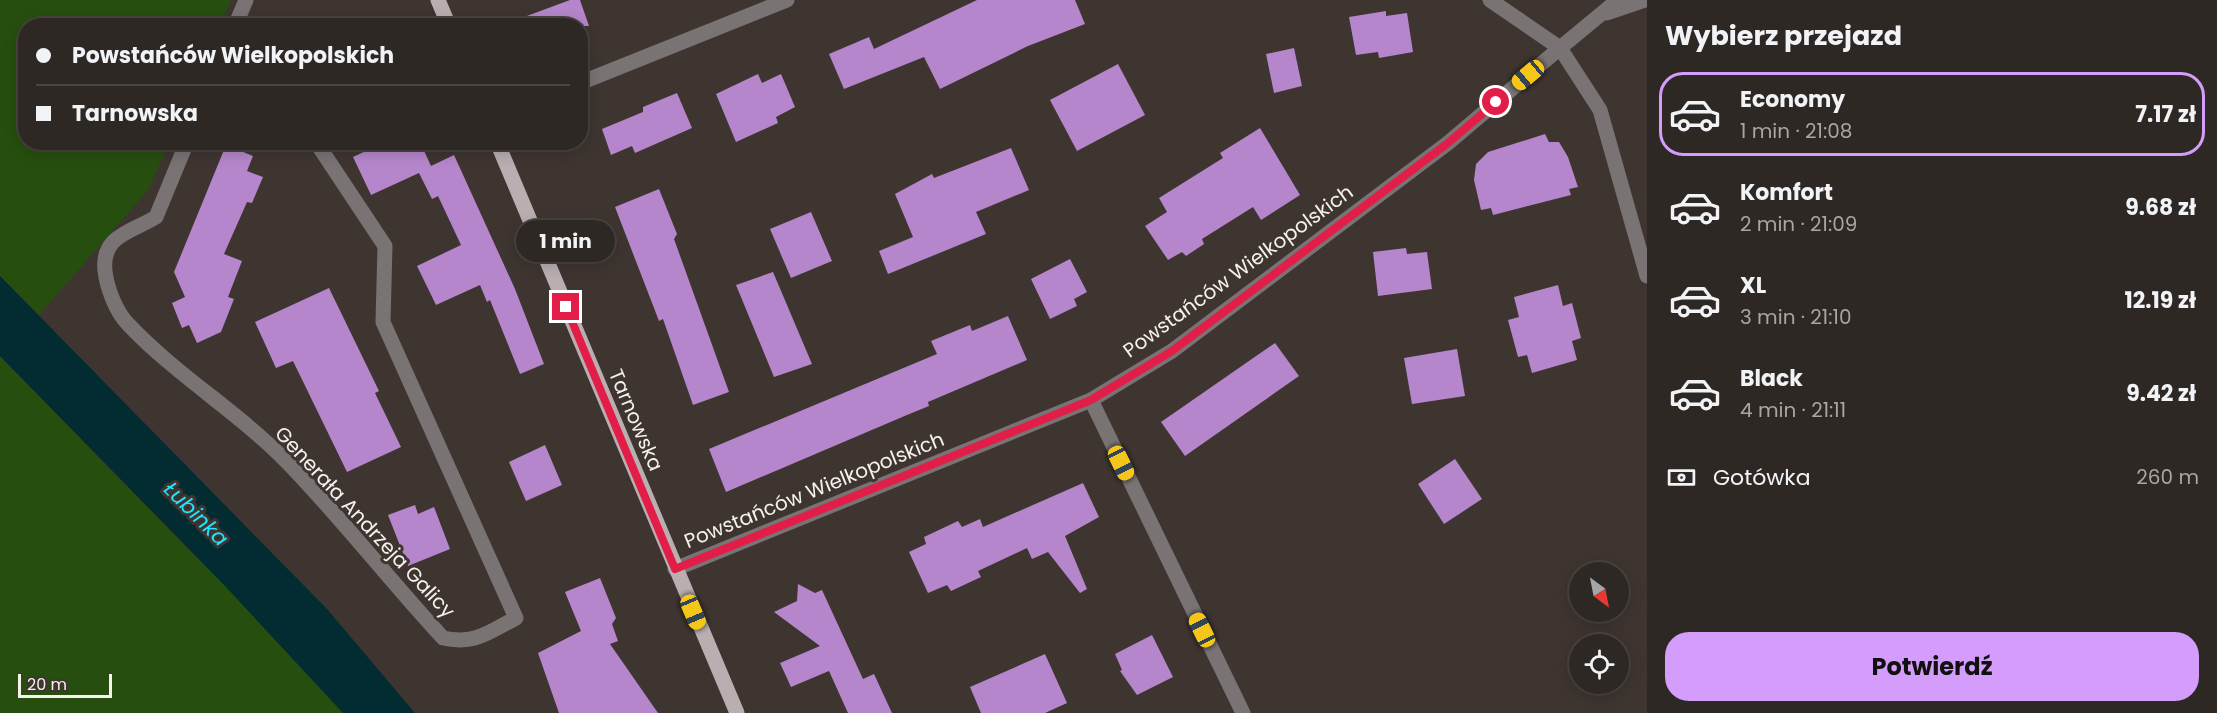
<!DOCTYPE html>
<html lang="pl">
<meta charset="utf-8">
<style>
:root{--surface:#2e2825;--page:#36302d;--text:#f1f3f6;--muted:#a7a6a7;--line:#494442;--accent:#d49cfb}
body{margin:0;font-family:Poppins,sans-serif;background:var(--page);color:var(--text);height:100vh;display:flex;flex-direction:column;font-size:22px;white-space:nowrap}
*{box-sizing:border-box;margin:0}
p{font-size:20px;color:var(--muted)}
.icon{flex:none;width:33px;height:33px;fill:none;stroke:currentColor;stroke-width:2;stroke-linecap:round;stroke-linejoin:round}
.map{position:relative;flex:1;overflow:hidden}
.drawer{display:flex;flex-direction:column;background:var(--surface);width:570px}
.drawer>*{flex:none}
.banner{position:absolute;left:18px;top:18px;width:570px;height:132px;border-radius:24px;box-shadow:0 3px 15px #0003,0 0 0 2px var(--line);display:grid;align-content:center;height:132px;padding:0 18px;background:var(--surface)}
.needle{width:39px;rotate:148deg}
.controls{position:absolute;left:1569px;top:562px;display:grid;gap:12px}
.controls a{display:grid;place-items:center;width:60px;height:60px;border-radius:50%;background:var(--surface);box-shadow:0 3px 15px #0003,0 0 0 2px var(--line);font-size:30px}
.scale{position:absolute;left:18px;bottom:15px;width:94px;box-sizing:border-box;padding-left:6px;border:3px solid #f7f1ee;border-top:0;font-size:16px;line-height:21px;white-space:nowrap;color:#f7f1ee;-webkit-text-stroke:4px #3e3531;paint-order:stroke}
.end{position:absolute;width:27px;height:27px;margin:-14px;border:8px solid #e11d48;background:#fff;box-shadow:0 0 0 3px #fff}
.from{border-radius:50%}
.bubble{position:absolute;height:42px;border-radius:21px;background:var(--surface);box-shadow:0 3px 15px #0003,0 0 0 2px var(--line);font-size:20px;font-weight:700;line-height:42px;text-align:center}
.car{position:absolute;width:18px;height:36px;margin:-18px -9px;border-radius:8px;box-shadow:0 0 4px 2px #0007;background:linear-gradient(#f5c518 24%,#345 0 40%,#f5c518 0 76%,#345 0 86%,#f5c518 0)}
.banner b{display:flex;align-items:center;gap:21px;height:57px;font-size:22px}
.banner b+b{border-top:2px solid var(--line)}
.banner i{width:15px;height:15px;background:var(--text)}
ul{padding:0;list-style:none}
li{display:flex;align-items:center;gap:18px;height:84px;margin:0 12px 9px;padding:0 6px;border:3px solid transparent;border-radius:24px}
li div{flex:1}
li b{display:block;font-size:22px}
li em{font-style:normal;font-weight:700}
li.current{border-color:var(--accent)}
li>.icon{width:54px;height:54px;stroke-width:1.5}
h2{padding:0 18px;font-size:27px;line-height:72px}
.pay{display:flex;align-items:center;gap:15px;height:66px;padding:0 18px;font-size:22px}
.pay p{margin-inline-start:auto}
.action{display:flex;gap:12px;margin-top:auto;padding:12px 18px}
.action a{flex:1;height:69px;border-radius:24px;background:var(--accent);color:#111;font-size:24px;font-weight:700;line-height:69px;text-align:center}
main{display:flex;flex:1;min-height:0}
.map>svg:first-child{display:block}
.green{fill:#264f0f}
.water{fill:#022c32}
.building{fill:#b586cb}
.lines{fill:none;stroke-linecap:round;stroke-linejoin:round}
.minor{stroke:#797374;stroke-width:15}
.major{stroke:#b9afb0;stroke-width:15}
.route{stroke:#e11d48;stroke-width:8}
.labels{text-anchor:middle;stroke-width:6;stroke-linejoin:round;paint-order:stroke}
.street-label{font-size:20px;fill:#f7f1ee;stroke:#3e3531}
.water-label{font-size:21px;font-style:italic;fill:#20e4ff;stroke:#3e3531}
</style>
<main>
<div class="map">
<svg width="1647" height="713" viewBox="0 0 1647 713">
<rect width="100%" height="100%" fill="#3e3531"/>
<g class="green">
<polygon points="0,0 231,0 220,25 26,26 26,142 169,143 148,190 39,315 0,276"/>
<polygon points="0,356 226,587 343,713 0,713"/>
</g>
<polygon class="water" points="0,276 327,609 415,713 343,713 226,587 0,356"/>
<g class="building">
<polygon points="570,0 580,0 589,26 509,26 508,23"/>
<polygon points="977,0 1075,0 1085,24 1028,46 940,89 924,57 844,89 829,54 869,37 874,49"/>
<polygon points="1386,11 1386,16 1407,13 1413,52 1379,58 1378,52 1356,55 1349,17"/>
<polygon points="1294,48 1302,86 1274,93 1266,54"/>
<polygon points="1118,64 1145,115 1077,151 1050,100"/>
<polygon points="758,74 762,83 781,74 795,107 776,117 778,123 736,142 716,94"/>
<polygon points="677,93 692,128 635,153 632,146 611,155 602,129 643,112 643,107"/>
<polygon points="1260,128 1300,195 1261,220 1253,207 1202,239 1204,244 1186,256 1182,252 1168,260 1145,226 1167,212 1159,198 1223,158 1220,153"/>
<polygon points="1545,134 1549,142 1559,142 1568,157 1578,187 1569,189 1571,195 1493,215 1491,208 1481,210 1474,180 1476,164 1488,152"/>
<polygon points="385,142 420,142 431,166 454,155 515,289 544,364 520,374 490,300 487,302 480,285 436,305 417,266 461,245 438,196 432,199 419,173 371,195 353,157"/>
<polygon points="226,145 253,156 247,171 263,177 252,203 247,202 224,254 242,261 228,297 234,299 221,332 197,343 189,325 182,328 172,303 185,297 174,272"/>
<polygon points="1011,148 1029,190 976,212 986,234 888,274 879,251 913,237 895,194 932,174 934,178"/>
<polygon points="659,189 677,234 674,239 729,392 693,405 663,319 659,321 615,207"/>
<polygon points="811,212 832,261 791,278 770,229"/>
<polygon points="1406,248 1407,254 1427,252 1432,289 1378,296 1373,252"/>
<polygon points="1070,259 1087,292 1074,299 1077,306 1050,319 1031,279"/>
<polygon points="773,272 812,364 774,377 736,285"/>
<polygon points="1558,285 1563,306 1572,303 1581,338 1572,341 1577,360 1532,373 1527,355 1518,357 1508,320 1519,317 1514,297"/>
<polygon points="329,288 379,391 375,393 401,447 347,472 293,361 276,368 255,322"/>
<polygon points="1008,316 1027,360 928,402 929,406 907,415 726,492 709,449 937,354 931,341 970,325 972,331"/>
<polygon points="1275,343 1299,376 1185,456 1161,422"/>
<polygon points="1457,349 1465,396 1412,404 1404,358"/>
<polygon points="545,445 562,485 526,501 509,462"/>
<polygon points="1455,459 1482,499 1444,524 1418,484"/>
<polygon points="1083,483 1099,517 1065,536 1087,589 1080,593 1048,552 1032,559 1027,548 978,571 981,577 951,591 947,585 928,593 909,552 926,544 924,537 958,521 962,527 980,519 983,527"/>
<polygon points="415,505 418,514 434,507 450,549 408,566 388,515"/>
<polygon points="600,578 616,618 612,624 618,641 610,644 658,713 559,713 538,653 581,631 565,592"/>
<polygon points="798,584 815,593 822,590 863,679 874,674 892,713 848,713 829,671 791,687 780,663 820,646 774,612 797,601"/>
<polygon points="1152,635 1173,677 1137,695 1120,671 1122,670 1115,654"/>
<polygon points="1045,654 1067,703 1045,713 981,713 970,687"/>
</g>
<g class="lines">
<g class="minor">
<polyline points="1490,0 1560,48 1618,0"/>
<polyline points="1607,13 1645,0"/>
<polyline points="235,26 246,0"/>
<polyline points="580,83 787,0"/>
<path d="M187 142 156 217C132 232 101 235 105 271 107 288 116 312 128 324 176 375 237 411 286 461 341 517 389 580 443 638 475 645 489 632 516 618L383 322 385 246 316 142"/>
<polyline points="1091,400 1243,713"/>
<polyline points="675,569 1091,400 1172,351 1448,143 1560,48 1600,110 1647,276"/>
</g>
<g class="major">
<polyline points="438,0 449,26"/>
<polyline points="497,142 737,713"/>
</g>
</g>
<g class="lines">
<polyline class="route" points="566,307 675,569 1091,400 1172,351 1448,143 1496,102"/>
</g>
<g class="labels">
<g class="street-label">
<text transform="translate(1238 271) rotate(-36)" y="7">Powstańców Wielkopolskich</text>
<text transform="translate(636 420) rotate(67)" y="7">Tarnowska</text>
<text transform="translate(814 490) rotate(-22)" y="7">Powstańców Wielkopolskich</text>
<text transform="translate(365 522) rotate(47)" y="7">Generała Andrzeja Galicy</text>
</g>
<g class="water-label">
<text transform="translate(196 514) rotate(45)" y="7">Łubinka</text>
</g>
</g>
</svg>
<div class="controls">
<a><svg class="needle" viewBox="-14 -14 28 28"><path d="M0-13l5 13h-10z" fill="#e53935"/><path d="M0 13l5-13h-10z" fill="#a7a6a7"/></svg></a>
<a><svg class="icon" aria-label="locate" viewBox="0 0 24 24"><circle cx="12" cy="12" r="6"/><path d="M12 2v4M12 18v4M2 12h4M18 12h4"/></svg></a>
</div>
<div class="scale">20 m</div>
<i class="end from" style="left:1496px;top:102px"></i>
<i class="end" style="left:566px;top:307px"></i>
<div class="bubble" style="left:516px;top:220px;width:99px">1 min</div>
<i class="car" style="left:1528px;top:75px;rotate:230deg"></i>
<i class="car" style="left:1121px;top:463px;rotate:154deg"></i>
<i class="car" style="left:693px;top:612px;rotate:157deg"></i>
<i class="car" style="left:1202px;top:630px;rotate:334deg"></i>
<div class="banner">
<b><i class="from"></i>Powstańców Wielkopolskich</b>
<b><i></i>Tarnowska</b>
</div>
</div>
<section class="drawer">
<h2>Wybierz przejazd</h2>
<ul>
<li class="current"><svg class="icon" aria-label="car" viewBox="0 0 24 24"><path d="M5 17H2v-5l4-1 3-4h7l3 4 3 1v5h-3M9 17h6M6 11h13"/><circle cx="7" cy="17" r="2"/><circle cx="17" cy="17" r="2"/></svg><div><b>Economy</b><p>1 min · 21:08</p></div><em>7.17 zł</em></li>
<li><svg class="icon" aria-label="car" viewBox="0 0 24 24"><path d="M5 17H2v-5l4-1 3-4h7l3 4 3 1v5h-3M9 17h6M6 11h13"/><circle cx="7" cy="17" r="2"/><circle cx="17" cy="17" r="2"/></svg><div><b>Komfort</b><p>2 min · 21:09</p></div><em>9.68 zł</em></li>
<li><svg class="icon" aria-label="car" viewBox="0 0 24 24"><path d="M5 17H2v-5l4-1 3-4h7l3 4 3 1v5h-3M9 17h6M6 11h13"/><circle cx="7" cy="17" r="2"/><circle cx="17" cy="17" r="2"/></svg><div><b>XL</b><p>3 min · 21:10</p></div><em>12.19 zł</em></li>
<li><svg class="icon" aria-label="car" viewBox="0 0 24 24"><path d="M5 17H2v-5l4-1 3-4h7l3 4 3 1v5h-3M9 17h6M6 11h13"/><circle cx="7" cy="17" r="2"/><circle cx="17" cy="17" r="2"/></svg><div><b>Black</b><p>4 min · 21:11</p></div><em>9.42 zł</em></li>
</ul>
<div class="pay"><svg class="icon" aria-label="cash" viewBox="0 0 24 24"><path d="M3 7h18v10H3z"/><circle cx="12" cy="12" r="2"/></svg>Gotówka<p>260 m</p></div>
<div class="action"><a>Potwierdź</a></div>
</section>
</main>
